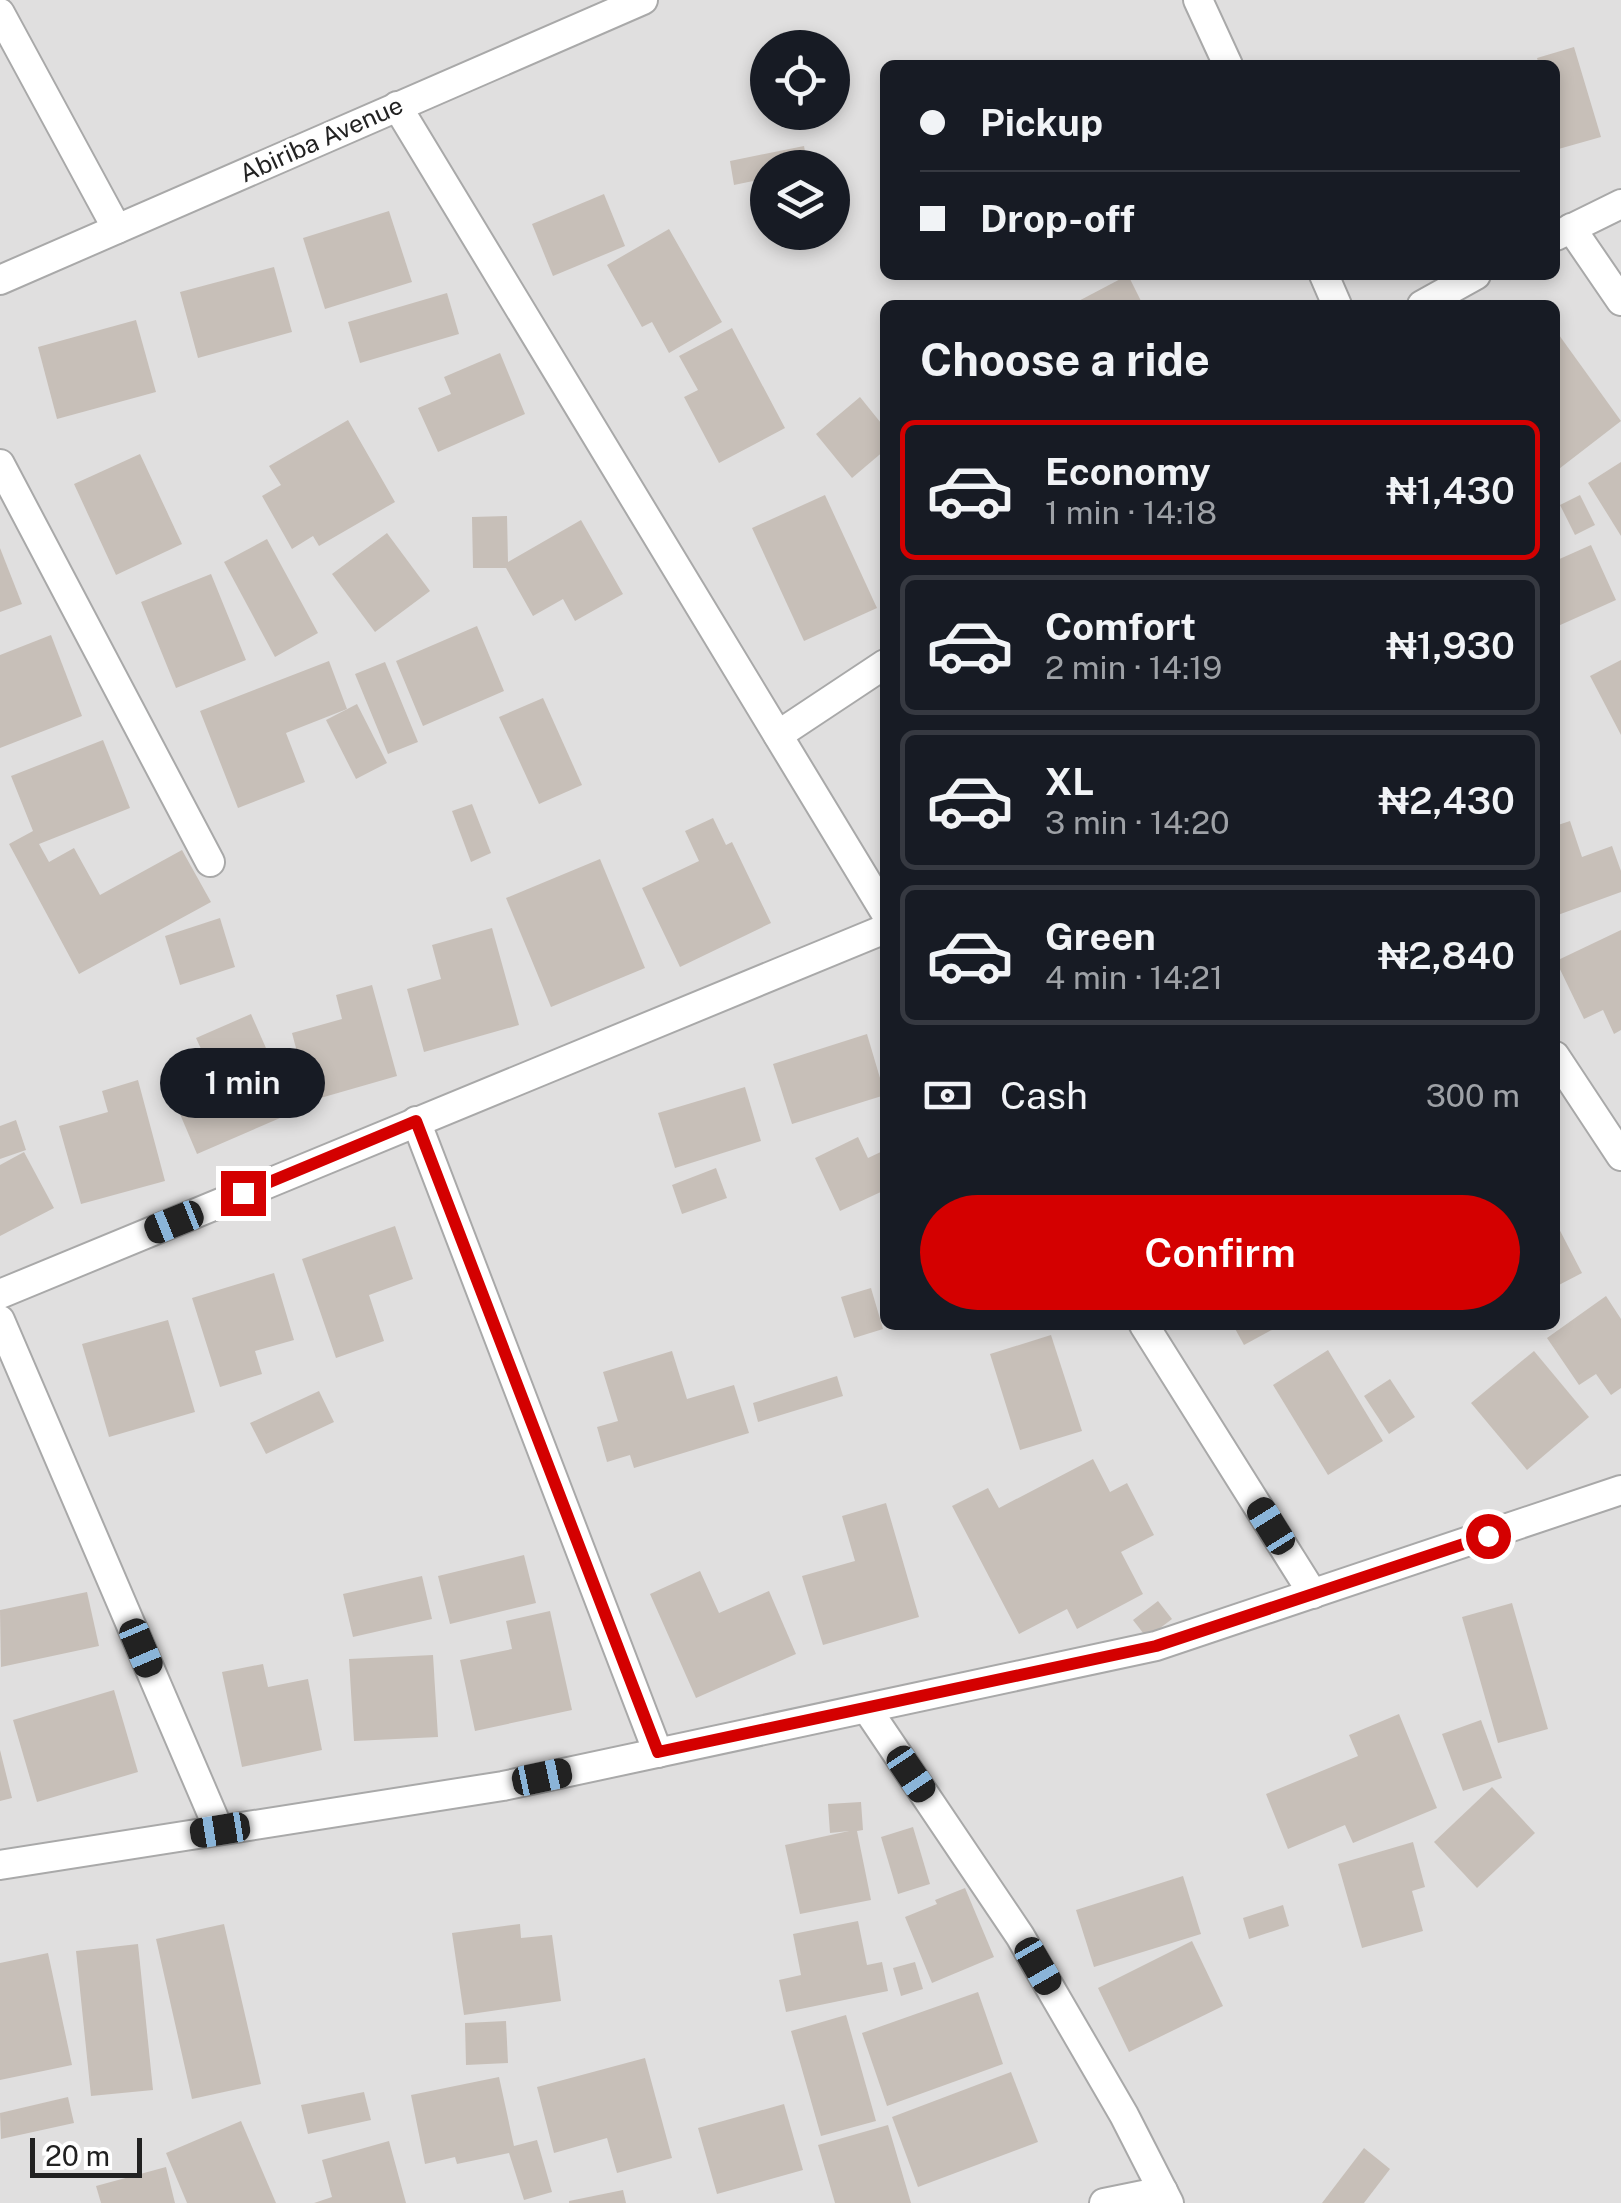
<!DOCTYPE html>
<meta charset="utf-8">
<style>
:root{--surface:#171b24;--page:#20242c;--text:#f1f3f6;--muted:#9ea1a6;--line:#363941;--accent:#d40000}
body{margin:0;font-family:"Public Sans",sans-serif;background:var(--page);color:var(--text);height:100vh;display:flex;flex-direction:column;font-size:38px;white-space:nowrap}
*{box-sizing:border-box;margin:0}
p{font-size:32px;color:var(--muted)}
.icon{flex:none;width:55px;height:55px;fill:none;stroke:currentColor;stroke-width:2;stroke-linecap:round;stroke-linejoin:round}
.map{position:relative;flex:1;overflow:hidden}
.sheet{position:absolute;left:880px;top:300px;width:680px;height:1030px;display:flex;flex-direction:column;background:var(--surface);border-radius:15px;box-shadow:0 5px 15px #0003}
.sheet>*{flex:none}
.hud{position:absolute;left:880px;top:60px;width:680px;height:220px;border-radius:15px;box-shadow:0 5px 15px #0003;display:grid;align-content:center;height:220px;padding:0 40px;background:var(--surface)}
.tools{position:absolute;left:750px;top:30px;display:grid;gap:20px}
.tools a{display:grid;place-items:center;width:100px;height:100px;border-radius:50%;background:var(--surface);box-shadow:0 5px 15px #0003;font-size:50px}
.scale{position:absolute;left:30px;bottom:25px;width:112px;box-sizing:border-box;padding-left:10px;border:5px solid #222;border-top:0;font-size:28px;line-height:35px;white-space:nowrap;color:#222;-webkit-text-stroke:8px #fff;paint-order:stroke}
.end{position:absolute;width:45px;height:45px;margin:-22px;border:12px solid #d40000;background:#fff;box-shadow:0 0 0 5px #fff}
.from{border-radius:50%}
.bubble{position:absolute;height:70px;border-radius:35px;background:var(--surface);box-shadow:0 5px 15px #0003;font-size:32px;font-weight:600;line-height:70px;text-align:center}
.car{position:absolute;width:30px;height:60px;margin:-30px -15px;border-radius:12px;box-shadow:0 0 8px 2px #0007;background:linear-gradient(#222 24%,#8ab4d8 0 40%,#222 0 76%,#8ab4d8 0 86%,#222 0)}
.hud b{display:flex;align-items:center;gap:35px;height:95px;font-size:38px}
.hud b+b{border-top:2px solid var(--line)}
.hud i{width:25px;height:25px;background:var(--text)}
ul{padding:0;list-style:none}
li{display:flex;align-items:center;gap:30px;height:140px;margin:0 20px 15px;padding:0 20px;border:5px solid var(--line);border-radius:15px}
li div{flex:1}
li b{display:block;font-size:38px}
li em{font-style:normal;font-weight:600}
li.on{border-color:var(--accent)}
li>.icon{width:90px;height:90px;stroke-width:1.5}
h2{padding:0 40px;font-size:45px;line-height:120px}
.pay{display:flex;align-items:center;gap:25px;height:110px;padding:0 40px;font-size:38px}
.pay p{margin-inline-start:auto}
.action{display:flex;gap:20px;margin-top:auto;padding:20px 40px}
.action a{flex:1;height:115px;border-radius:60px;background:var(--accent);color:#fff;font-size:40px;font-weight:600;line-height:115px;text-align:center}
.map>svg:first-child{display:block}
.residential{fill:#e0dfdf;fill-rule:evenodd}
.building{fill:#c7bfb8}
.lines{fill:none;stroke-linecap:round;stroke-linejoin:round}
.minor-casing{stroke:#a9a9a9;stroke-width:32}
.minor{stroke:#fff;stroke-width:28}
.route{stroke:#d40000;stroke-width:12}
.labels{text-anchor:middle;stroke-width:8;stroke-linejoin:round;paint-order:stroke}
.street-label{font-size:25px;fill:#222;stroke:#fff}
</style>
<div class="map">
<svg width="1621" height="2203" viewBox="0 0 1621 2203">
<rect width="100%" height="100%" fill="#f2efe9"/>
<path class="residential" d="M0 0H1621V2203H0ZM768 48H832V112H768ZM885 65H1555V275H885ZM768 168H832V232H768ZM885 305H1555V1325H885Z"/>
<g class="building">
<polygon points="1574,47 1601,137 1555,150 1555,65 1539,65 1537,58"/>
<polygon points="804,146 808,168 768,168 768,178 734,185 730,161"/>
<polygon points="604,194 625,246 553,276 532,224"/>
<polygon points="389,211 412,282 325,309 303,238"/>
<polygon points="669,229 722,322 669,353 652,322 642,327 607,265"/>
<polygon points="274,267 292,332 198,358 180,292"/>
<polygon points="1128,275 1143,305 1071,305"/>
<polygon points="447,293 459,334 360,363 348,322"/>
<polygon points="136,320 156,392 57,419 38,347"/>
<polygon points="732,328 785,428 719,463 684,397 698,390 679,356"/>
<polygon points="1559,335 1621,421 1555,472 1555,338"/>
<polygon points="500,353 525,414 438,452 418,408 451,394 444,377"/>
<polygon points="860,397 885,428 885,450 852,478 816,434"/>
<polygon points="348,420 395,502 319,546 313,536 292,549 262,496 281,485 269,466"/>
<polygon points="140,454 182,544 116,575 74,484"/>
<polygon points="1621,462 1621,536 1588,483"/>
<polygon points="825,495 877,608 804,641 752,528"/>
<polygon points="1580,495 1595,525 1575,535 1560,505"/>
<polygon points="507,516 508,562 581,520 623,594 575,621 563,599 533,616 506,568 473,568 472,517"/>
<polygon points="387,533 430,591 375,632 332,574"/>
<polygon points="267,539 318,633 275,657 224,562"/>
<polygon points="1591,545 1616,600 1558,626 1555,619 1555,561"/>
<polygon points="0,548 22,604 0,612"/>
<polygon points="211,574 246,660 176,688 141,602"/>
<polygon points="477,626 504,691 423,726 396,661"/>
<polygon points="51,635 82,716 0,748 0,655"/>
<polygon points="1621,660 1621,735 1590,676"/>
<polygon points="329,661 347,709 286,733 305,782 238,808 200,711"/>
<polygon points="385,662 418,742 388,754 355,674"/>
<polygon points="543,698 582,785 539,804 499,717"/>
<polygon points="357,704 387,763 356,779 326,720"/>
<polygon points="103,740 130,808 39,844 49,862 74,848 100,895 182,850 211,902 79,974 9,844 33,831 11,776"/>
<polygon points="472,804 491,853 471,862 452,811"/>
<polygon points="713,818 726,845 732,842 771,923 680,967 642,888 699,861 685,831"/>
<polygon points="1570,821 1582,857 1612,846 1621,871 1621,892 1555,916 1555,826"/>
<polygon points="600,859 645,968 551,1007 506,898"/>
<polygon points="220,918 235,967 180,985 165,936"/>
<polygon points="492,928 519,1025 424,1052 407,989 441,979 432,945"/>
<polygon points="1621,930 1621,1030 1614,1034 1603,1010 1584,1019 1556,961"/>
<polygon points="372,985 397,1076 310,1101 292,1033 342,1019 336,995"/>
<polygon points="251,1014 294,1112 197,1154 171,1093 213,1075 196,1038"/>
<polygon points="867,1034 885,1095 792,1124 773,1064"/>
<polygon points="138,1080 165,1181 81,1204 59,1126 108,1112 102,1091"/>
<polygon points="745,1087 761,1141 675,1168 658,1113"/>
<polygon points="16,1120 26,1150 0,1159 0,1126"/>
<polygon points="858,1137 868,1158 885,1150 885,1190 840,1211 815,1158"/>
<polygon points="24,1152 54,1208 0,1236 0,1165"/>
<polygon points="716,1168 727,1198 682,1214 672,1185"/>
<polygon points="1555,1221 1582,1273 1555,1287"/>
<polygon points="395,1226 413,1279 369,1295 384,1341 336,1358 302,1259"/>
<polygon points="274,1273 294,1340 255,1351 262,1374 220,1387 192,1298"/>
<polygon points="871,1288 883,1329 854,1338 841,1297"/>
<polygon points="1606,1296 1621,1319 1621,1388 1611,1395 1596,1374 1579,1385 1547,1338"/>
<polygon points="168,1320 195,1412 109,1437 82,1344"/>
<polygon points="1233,1325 1281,1325 1244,1345"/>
<polygon points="1051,1335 1082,1431 1020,1450 990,1354"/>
<polygon points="1328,1350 1383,1441 1328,1475 1273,1385"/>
<polygon points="672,1351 687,1399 734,1385 749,1433 634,1468 630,1455 607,1462 597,1427 618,1421 603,1372"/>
<polygon points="1534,1351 1589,1417 1527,1470 1471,1403"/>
<polygon points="837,1376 843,1396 758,1422 753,1403"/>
<polygon points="1390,1379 1415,1417 1389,1434 1364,1396"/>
<polygon points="319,1391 334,1422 266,1454 250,1423"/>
<polygon points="1093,1459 1110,1492 1127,1483 1154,1535 1121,1552 1143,1594 1077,1629 1067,1609 1019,1634 952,1506 988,1488 999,1508"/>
<polygon points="886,1503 919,1617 823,1645 802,1576 855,1561 842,1516"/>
<polygon points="524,1555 536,1603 450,1624 438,1576"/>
<polygon points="700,1571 719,1613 769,1591 796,1654 696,1698 650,1594"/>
<polygon points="422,1576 432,1619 353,1637 343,1594"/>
<polygon points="87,1592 99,1646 1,1667 0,1610"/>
<polygon points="1158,1601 1172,1619 1147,1638 1133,1620"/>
<polygon points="1512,1603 1548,1729 1498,1743 1462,1617"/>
<polygon points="550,1611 572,1710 475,1731 460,1660 512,1649 506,1621"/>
<polygon points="433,1655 438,1737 354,1741 349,1659"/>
<polygon points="263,1664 268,1687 308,1679 322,1750 242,1767 222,1672"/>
<polygon points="114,1690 138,1772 37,1802 13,1720"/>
<polygon points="1399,1714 1437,1808 1353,1843 1345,1825 1288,1849 1266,1794 1358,1756 1349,1735"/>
<polygon points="1481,1720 1502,1778 1463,1791 1442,1734"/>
<polygon points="0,1750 12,1798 0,1801"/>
<polygon points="1492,1787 1535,1833 1477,1888 1434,1842"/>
<polygon points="861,1802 863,1830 857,1831 871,1900 800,1914 785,1845 849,1831 830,1833 828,1804"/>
<polygon points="913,1827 930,1884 898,1894 881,1837"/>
<polygon points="1413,1842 1425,1887 1412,1891 1423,1931 1362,1948 1338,1864"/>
<polygon points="1183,1876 1201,1934 1094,1967 1076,1910"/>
<polygon points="965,1888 994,1957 932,1983 905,1917 937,1904 935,1900"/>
<polygon points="1283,1905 1289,1926 1249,1939 1243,1918"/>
<polygon points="858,1921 867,1965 882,1962 888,1991 786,2012 779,1980 801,1975 793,1934"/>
<polygon points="224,1924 261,2084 192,2099 156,1939"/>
<polygon points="520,1924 521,1938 552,1935 561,2001 464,2015 452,1933"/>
<polygon points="1192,1941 1223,2006 1129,2052 1098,1988"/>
<polygon points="138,1944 153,2090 91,2096 76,1951"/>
<polygon points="48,1953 72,2065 0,2080 0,1963"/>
<polygon points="915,1962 923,1989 901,1996 893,1968"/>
<polygon points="978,1992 1003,2064 887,2106 862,2033"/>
<polygon points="846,2015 876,2121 821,2136 791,2031"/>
<polygon points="506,2021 508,2063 466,2065 465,2023"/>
<polygon points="645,2058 672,2158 617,2173 607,2138 554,2153 537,2087"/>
<polygon points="1011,2072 1038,2142 918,2187 892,2117"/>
<polygon points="499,2077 514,2146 537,2140 552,2192 524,2200 509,2153 457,2164 455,2157 425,2164 411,2095"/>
<polygon points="364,2092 371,2120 308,2134 301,2105"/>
<polygon points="68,2097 74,2123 1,2139 0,2113"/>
<polygon points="784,2104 803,2170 717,2194 698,2128"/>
<polygon points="241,2121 276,2203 187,2203 166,2153"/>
<polygon points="888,2125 911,2203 835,2203 818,2145"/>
<polygon points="389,2141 406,2203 314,2203 332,2197 322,2160"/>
<polygon points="1364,2148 1390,2169 1364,2203 1322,2203"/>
<polygon points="166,2167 175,2203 101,2203 96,2186"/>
<polygon points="623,2190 626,2203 569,2203 569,2201"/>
</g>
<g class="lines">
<defs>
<g id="minor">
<polyline points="1198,0 1228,65"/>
<polyline points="0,13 117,229"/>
<polyline points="397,106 885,912"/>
<polyline points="1571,228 1621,301"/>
<polyline points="1556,236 1621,204"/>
<polyline points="1324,275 1337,305"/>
<polyline points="0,280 643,0"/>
<polyline points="1422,305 1476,275"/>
<polyline points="0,464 210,862"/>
<polyline points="778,735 885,664"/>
<polyline points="1555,1056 1621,1156"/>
<polyline points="416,1121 658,1753"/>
<polyline points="0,1294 885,929"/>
<polyline points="0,1320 219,1830"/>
<polyline points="1144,1325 1313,1594"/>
<polyline points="867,1709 1020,1936 1124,2115 1169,2203"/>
<polyline points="0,1865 503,1786 1156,1646 1621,1490"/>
<polyline points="1104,2203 1163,2191"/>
</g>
</defs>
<use href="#minor" class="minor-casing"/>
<use href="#minor" class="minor"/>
</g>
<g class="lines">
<polyline class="route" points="243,1193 416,1121 658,1752 1156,1646 1488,1536"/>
</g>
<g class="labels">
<g class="street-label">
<text transform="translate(321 139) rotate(-24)" y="9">Abiriba Avenue</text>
</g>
</g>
</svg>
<div class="tools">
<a><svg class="icon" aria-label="locate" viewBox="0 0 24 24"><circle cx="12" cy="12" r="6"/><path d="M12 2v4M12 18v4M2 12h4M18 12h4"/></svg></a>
<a><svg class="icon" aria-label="layers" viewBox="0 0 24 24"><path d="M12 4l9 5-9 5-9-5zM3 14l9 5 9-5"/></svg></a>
</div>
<div class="scale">20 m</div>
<i class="end from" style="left:1488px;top:1536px"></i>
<i class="end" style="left:243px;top:1193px"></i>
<div class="bubble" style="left:160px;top:1048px;width:165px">1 min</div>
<i class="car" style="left:174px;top:1222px;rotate:248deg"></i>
<i class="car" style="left:1271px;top:1526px;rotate:328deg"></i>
<i class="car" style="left:141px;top:1648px;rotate:157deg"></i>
<i class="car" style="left:911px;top:1774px;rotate:146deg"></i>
<i class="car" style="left:542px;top:1777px;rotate:78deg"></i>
<i class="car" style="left:220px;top:1830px;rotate:261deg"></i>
<i class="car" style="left:1038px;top:1966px;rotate:150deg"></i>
<div class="hud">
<b><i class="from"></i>Pickup</b>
<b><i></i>Drop-off</b>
</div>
<section class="sheet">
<h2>Choose a ride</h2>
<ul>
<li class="on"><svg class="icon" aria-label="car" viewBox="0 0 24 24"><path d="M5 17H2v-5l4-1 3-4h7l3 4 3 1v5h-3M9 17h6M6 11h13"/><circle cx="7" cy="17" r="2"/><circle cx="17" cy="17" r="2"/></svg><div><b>Economy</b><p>1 min · 14:18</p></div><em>₦1,430</em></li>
<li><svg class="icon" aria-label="car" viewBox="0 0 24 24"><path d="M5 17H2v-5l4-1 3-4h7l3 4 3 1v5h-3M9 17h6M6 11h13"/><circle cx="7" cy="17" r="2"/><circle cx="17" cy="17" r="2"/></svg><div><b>Comfort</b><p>2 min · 14:19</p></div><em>₦1,930</em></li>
<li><svg class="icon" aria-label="car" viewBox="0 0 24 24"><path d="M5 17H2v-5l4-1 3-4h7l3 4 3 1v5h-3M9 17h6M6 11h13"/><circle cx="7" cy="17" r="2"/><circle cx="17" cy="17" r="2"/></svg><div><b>XL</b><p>3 min · 14:20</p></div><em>₦2,430</em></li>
<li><svg class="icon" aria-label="car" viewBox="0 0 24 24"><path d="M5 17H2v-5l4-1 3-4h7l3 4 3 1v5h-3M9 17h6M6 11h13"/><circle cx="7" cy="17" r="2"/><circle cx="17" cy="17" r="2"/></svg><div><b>Green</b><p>4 min · 14:21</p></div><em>₦2,840</em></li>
</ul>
<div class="pay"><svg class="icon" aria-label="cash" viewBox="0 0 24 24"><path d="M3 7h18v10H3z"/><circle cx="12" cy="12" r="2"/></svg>Cash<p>300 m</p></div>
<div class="action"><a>Confirm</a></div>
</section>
</div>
